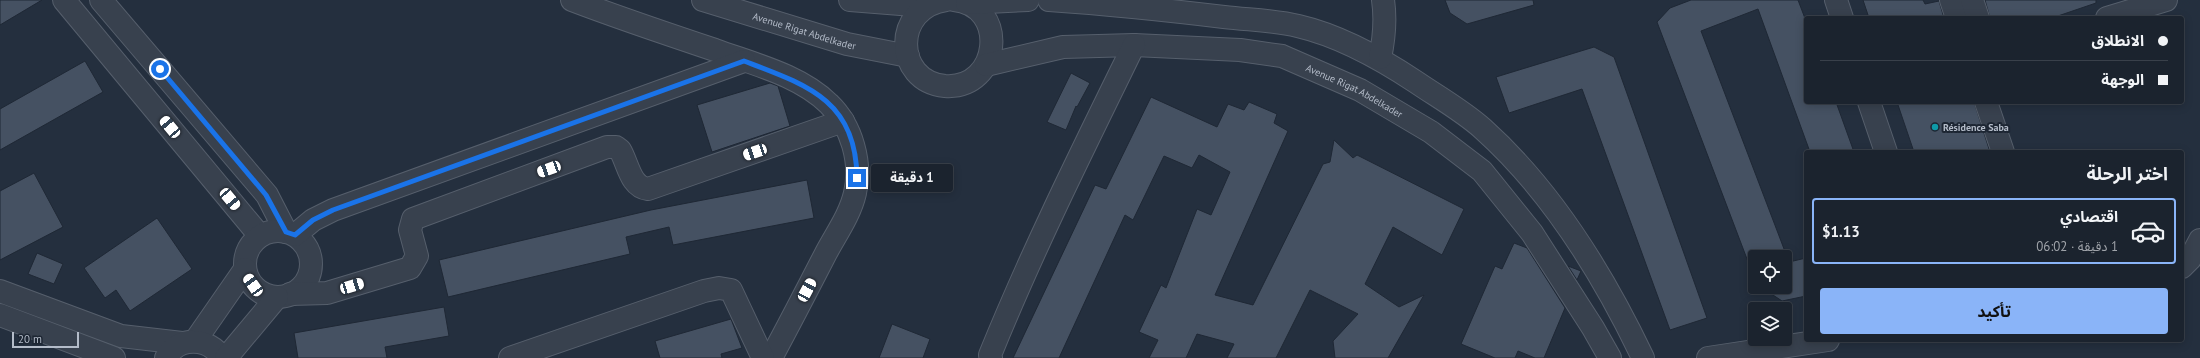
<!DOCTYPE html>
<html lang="ar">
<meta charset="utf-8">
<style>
:root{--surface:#1b232e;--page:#242b36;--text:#f1f3f6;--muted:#a0a4aa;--line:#39404a;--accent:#8ab4f8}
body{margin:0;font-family:"PT Sans","Noto Sans Arabic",sans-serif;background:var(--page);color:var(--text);direction:rtl;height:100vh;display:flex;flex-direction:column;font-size:15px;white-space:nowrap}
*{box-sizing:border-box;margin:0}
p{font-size:13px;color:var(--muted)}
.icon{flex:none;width:22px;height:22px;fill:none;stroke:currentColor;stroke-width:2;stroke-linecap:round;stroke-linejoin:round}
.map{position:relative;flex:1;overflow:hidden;direction:ltr}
.details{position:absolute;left:1804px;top:150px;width:380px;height:192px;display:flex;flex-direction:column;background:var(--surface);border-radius:4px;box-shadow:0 2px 10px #0003,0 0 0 1px var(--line);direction:rtl}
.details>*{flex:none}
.banner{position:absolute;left:1804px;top:16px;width:380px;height:88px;border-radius:4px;box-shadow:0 2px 10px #0003,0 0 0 1px var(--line);direction:rtl;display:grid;align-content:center;height:88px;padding:0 16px;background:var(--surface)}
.tools{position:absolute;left:1748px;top:250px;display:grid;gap:8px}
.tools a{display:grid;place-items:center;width:44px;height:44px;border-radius:4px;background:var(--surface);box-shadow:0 2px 10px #0003,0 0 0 1px var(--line);font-size:20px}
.scale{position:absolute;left:12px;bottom:10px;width:67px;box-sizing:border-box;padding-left:4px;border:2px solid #b4bcc9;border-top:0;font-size:11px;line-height:14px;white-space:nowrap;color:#b4bcc9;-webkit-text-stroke:3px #1d2633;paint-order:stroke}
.end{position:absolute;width:18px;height:18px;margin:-9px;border:5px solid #1a73e8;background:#fff;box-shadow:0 0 0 2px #fff}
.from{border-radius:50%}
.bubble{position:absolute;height:28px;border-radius:4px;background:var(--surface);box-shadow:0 2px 10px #0003,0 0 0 1px var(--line);font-size:13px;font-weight:700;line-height:28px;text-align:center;direction:rtl}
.car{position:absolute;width:12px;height:24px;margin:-12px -6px;border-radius:5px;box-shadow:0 0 3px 1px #0007;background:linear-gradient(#fff 24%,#345 0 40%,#fff 0 76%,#345 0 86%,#fff 0)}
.banner b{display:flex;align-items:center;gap:14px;height:38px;font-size:15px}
.banner b+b{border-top:1px solid var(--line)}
.banner i{width:10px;height:10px;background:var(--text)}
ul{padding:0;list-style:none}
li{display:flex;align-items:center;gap:12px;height:66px;margin:0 8px 6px;padding:0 8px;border:2px solid transparent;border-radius:4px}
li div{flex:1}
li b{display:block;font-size:15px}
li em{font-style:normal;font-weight:700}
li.active{border-color:var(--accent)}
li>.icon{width:36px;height:36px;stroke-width:1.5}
h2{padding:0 16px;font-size:18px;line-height:48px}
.cta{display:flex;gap:8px;margin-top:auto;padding:8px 16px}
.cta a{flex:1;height:46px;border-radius:4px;background:var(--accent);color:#111;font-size:16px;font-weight:700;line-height:46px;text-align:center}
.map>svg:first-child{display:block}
.building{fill:#455162;stroke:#1f2835}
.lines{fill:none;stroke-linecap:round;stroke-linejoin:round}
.minor-casing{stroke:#565f6c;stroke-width:24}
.minor{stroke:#38414e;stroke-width:22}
.route{stroke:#1a73e8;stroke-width:5}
.culture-dot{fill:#0f9aa8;stroke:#1d2633;stroke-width:1.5}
.labels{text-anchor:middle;stroke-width:4;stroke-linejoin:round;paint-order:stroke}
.street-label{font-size:10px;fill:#b4bcc9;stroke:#1d2633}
.poi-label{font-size:10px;font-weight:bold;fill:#b4bcc9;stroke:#1d2633;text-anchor:start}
</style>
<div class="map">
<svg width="2200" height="358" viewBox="0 0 2200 358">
<rect width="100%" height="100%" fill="#242f3e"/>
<g class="building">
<polygon points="0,0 42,0 0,25"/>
<polygon points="1445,0 1533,0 1534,5 1467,24 1450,13"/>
<polygon points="1691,0 1798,0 1806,21 1806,102 1836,102 1854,152 1810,152 1758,9 1701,31 1789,262 1806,258 1806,296 1782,301 1761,287 1785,287 1785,257 1755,257 1755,280 1657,22 1670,8"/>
<polygon points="1863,0 1923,0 1925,4 1939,1 1944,18 1869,18"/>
<polygon points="1985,0 2096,0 2096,3 2052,18 1990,18"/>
<polygon points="1594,47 1614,57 1707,318 1670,330 1582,89 1509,113 1496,77"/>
<polygon points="85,61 103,92 0,150 0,109"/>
<polygon points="1071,73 1090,83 1077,107 1076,106 1066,130 1047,122"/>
<polygon points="770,83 778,86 790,126 712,152 697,105"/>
<polygon points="1151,97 1217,127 1228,104 1244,110 1249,102 1277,114 1274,123 1288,131 1215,295 1253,305 1323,164 1330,162 1334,140 1353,158 1357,155 1464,209 1442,255 1393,227 1365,284 1399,307 1424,295 1388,358 1335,358 1333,341 1358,314 1310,290 1276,358 1227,358 1234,344 1197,334 1186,358 1149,358 1158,340 1139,332 1161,285 1166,288 1197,209 1211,215 1230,172 1199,155 1192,168 1164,156 1133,220 1125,215 1059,358 1013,358 1095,185 1106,189"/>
<polygon points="1897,102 1974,102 1990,152 1914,152"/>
<polygon points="34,173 63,227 0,260 0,191"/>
<polygon points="807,180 814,218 673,245 669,227 626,237 630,254 448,297 439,260 651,210"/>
<polygon points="157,218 192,269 130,311 116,290 105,298 84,268"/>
<polygon points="1514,243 1527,248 1565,308 1544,358 1535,358 1518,351 1515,358 1495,358 1461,344 1495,266 1502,269"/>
<polygon points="37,253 63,264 54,284 28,274"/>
<polygon points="1568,266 1581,271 1577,280"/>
<polygon points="444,307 449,336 385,347 387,358 298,358 294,333"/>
<polygon points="731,319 742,348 721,354 722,358 660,358 655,341"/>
<polygon points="892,324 930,339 923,358 879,358"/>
</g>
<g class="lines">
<defs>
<g id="minor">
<polyline points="64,0 260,236"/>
<polyline points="101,0 267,195 286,232"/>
<path d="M572 0C619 18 667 34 715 50 753 64 800 75 829 104 852 126 862 163 855 193 850 215 836 234 826 253 808 288 790 323 771 358"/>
<path id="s1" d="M703 0 847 44 908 56"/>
<polyline points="850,0 926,6"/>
<path d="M946 0C893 7 893 81 945 86 1001 90 1009 5 954 0"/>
<path d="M1049 0C1107 4 1166 10 1224 17 1249 20 1274 20 1298 26 1341 36 1380 58 1416 82 1438 97 1463 111 1483 129 1551 190 1604 276 1643 358"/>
<polyline points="1836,0 1842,18"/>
<polyline points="1951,0 1957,18"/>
<polyline points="1972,0 1978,18"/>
<polyline points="967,3 1028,0"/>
<polyline points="2107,18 2166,0"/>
<path d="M1380 58C1384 39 1386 20 1383 0"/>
<path id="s2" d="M986 65 1063 47 1134 45 1240 50 1282 56 1360 90 1431 132 1482 171 1532 233 1593 328 1610 358"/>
<polyline points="1869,102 1886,152"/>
<polyline points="1986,102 2003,152"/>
<circle cx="278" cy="264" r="33"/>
<polyline points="295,235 313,220 333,210 744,61"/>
<polyline points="2182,267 2190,259 2200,240"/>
<polyline points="0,291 121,336 182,343"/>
<path d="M290 294 327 293 410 268 417 256 410 230 413 219 607 147H616L620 150C628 163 630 187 648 189L843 121"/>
<polyline points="0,315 114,358"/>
<polyline points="195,341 245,269"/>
<path d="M166 358C178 336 209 337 222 358"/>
<polyline points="226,358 277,297"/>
<polyline points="510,358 704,291 719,288 731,290 763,358"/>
<path d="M991 358 990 355C1033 249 1084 147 1134 45"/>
<polyline points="1708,358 1828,340"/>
</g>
</defs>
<use href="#minor" class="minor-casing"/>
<use href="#minor" class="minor"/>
</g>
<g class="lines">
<path class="route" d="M160 69 266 195 286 232 295 235 313 220 333 210 744 61C807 85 856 100 857 178"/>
</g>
<circle class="culture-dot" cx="1935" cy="127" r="4"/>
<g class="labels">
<g class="street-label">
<text dy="4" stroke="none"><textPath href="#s1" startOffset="106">Avenue Rigat Abdelkader</textPath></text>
<text dy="4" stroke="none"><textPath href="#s2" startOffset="379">Avenue Rigat Abdelkader</textPath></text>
</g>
<g class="poi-label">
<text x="1943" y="131">Résidence Saba</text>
</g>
</g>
</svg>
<div class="tools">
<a><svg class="icon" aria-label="locate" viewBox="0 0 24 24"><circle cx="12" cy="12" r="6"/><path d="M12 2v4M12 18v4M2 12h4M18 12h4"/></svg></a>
<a><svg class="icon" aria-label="layers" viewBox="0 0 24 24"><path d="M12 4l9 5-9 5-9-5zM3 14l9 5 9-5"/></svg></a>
</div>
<div class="scale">20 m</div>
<i class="end from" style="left:160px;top:69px"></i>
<i class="end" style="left:857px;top:178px"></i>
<div class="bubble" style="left:871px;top:164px;width:82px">1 دقيقة</div>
<i class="car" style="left:170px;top:127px;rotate:320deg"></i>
<i class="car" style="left:755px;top:152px;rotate:251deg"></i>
<i class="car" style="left:549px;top:169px;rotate:250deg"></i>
<i class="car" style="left:230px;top:199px;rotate:140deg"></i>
<i class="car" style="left:253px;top:285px;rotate:325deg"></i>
<i class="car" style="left:352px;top:286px;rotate:73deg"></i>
<i class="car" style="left:807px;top:290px;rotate:28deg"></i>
<div class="banner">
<b><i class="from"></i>الانطلاق</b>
<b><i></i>الوجهة</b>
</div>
<section class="details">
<h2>اختر الرحلة</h2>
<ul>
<li class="active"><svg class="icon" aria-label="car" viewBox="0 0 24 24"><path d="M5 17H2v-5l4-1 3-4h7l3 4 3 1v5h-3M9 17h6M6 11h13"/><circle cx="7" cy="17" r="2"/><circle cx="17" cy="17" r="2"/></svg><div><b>اقتصادي</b><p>1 دقيقة · 06:02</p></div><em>$1.13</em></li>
</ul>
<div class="cta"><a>تأكيد</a></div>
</section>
</div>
